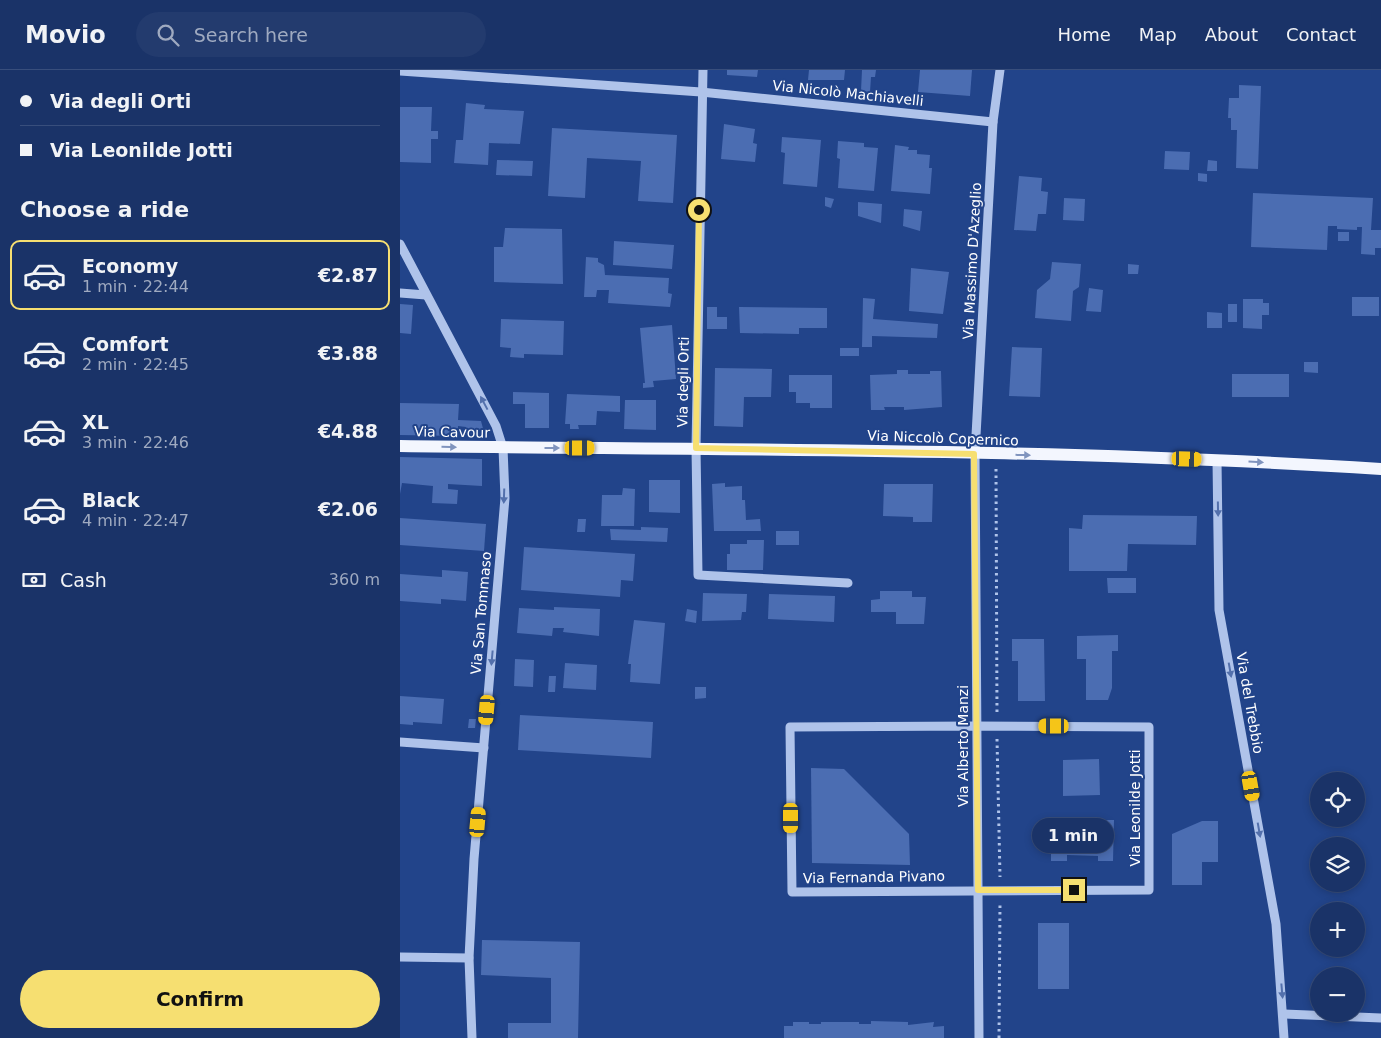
<!DOCTYPE html>
<meta charset="utf-8">
<style>
:root{--surface:#1a3368;--page:#233b6e;--text:#f1f3f6;--muted:#9faac0;--line:#384e7c;--accent:#f6df71}
body{margin:0;font-family:"DejaVu Sans",sans-serif;background:var(--page);color:var(--text);height:100vh;display:flex;flex-direction:column;font-size:19px;white-space:nowrap}
*{box-sizing:border-box;margin:0}
p{font-size:16px;color:var(--muted)}
.icon{flex:none;width:28px;height:28px;fill:none;stroke:currentColor;stroke-width:2;stroke-linecap:round;stroke-linejoin:round}
.map{position:relative;flex:1;overflow:hidden}
.drawer{display:flex;flex-direction:column;background:var(--surface);width:400px}
.drawer>*{flex:none}
.top-card{display:grid;align-content:center;height:110px;padding:0 20px;background:var(--surface)}
.buttons{position:absolute;left:910px;top:702px;display:grid;gap:10px}
.buttons a{display:grid;place-items:center;width:55px;height:55px;border-radius:50%;background:var(--surface);box-shadow:0 2px 8px #0003,0 0 0 1px var(--line);font-size:25px}
.end{position:absolute;width:22px;height:22px;margin:-11px;border:6px solid #f6df71;background:#111;box-shadow:0 0 0 2px #111}
.from{border-radius:50%}
.bubble{position:absolute;height:35px;border-radius:18px;background:var(--surface);box-shadow:0 2px 8px #0003,0 0 0 1px var(--line);font-size:16px;font-weight:700;line-height:35px;text-align:center}
.car{position:absolute;width:15px;height:30px;margin:-15px -8px;border-radius:6px;box-shadow:0 0 4px 1px #0007;background:linear-gradient(#f5c518 24%,#345 0 40%,#f5c518 0 76%,#345 0 86%,#f5c518 0)}
.top-card b{display:flex;align-items:center;gap:18px;height:48px;font-size:19px}
.top-card b+b{border-top:1px solid var(--line)}
.top-card i{width:12px;height:12px;background:var(--text)}
ul{padding:0;list-style:none}
li{display:flex;align-items:center;gap:15px;height:70px;margin:0 10px 8px;padding:0 10px;border:2px solid transparent;border-radius:10px}
li div{flex:1}
li b{display:block;font-size:19px}
li em{font-style:normal;font-weight:700}
li.selected{border-color:var(--accent)}
li>.icon{width:45px;height:45px;stroke-width:1.5}
h2{padding:0 20px;font-size:22px;line-height:60px}
.pay{display:flex;align-items:center;gap:12px;height:55px;padding:0 20px;font-size:19px}
.pay p{margin-inline-start:auto}
.primary-button{display:flex;gap:10px;margin-top:auto;padding:10px 20px}
.primary-button a{flex:1;height:58px;border-radius:30px;background:var(--accent);color:#111;font-size:20px;font-weight:700;line-height:58px;text-align:center}
header{display:flex;align-items:center;gap:30px;box-sizing:border-box;height:70px;padding:0 25px;background:var(--surface);border-bottom:1px solid var(--line)}
header strong{font-size:24px}
nav{display:flex;gap:28px;margin-inline-start:auto;font-size:18px}
.search{width:350px;height:45px;background:var(--page);display:flex;align-items:center;gap:12px;box-sizing:border-box;padding:0 18px;border-radius:28px;color:var(--muted);font-size:19px}
main{display:flex;flex:1;min-height:0}
.map>svg:first-child{display:block}
.building{fill:#4b6db2}
.lines{fill:none;stroke-linecap:round;stroke-linejoin:round}
.path{stroke:#afc3ea;stroke-width:3;stroke-dasharray:2.5 4;stroke-linecap:butt}
.minor{stroke:#afc3ea;stroke-width:9}
.major{stroke:#f3f6fe;stroke-width:12}
.oneway{fill:#5370ac}
.oneway2{fill:#8094be}
.route{stroke:#f6df71;stroke-width:6}
.labels{text-anchor:middle;stroke-width:4;stroke-linejoin:round;paint-order:stroke}
.street-label{font-size:14px;fill:#fff;stroke:#22448a}
</style>
<header>
<strong>Movio</strong>
<div class="search"><svg class="icon" aria-label="search" viewBox="0 0 24 24"><circle cx="10" cy="10" r="6"/><path d="M15 15l6 6"/></svg>Search here</div>
<nav><a>Home</a><a>Map</a><a>About</a><a>Contact</a></nav>
</header>
<main>
<section class="drawer">
<div class="top-card">
<b><i class="from"></i>Via degli Orti</b>
<b><i></i>Via Leonilde Jotti</b>
</div>
<h2>Choose a ride</h2>
<ul>
<li class="selected"><svg class="icon" aria-label="car" viewBox="0 0 24 24"><path d="M5 17H2v-5l4-1 3-4h7l3 4 3 1v5h-3M9 17h6M6 11h13"/><circle cx="7" cy="17" r="2"/><circle cx="17" cy="17" r="2"/></svg><div><b>Economy</b><p>1 min · 22:44</p></div><em>€2.87</em></li>
<li><svg class="icon" aria-label="car" viewBox="0 0 24 24"><path d="M5 17H2v-5l4-1 3-4h7l3 4 3 1v5h-3M9 17h6M6 11h13"/><circle cx="7" cy="17" r="2"/><circle cx="17" cy="17" r="2"/></svg><div><b>Comfort</b><p>2 min · 22:45</p></div><em>€3.88</em></li>
<li><svg class="icon" aria-label="car" viewBox="0 0 24 24"><path d="M5 17H2v-5l4-1 3-4h7l3 4 3 1v5h-3M9 17h6M6 11h13"/><circle cx="7" cy="17" r="2"/><circle cx="17" cy="17" r="2"/></svg><div><b>XL</b><p>3 min · 22:46</p></div><em>€4.88</em></li>
<li><svg class="icon" aria-label="car" viewBox="0 0 24 24"><path d="M5 17H2v-5l4-1 3-4h7l3 4 3 1v5h-3M9 17h6M6 11h13"/><circle cx="7" cy="17" r="2"/><circle cx="17" cy="17" r="2"/></svg><div><b>Black</b><p>4 min · 22:47</p></div><em>€2.06</em></li>
</ul>
<div class="pay"><svg class="icon" aria-label="cash" viewBox="0 0 24 24"><path d="M3 7h18v10H3z"/><circle cx="12" cy="12" r="2"/></svg>Cash<p>360 m</p></div>
<div class="primary-button"><a>Confirm</a></div>
</section>
<div class="map">
<svg width="981" height="968" viewBox="0 0 981 968">
<rect width="100%" height="100%" fill="#22448a"/>
<g class="building">
<polygon points="327,0 358,0 357,7 327,5"/>
<polygon points="409,0 445,0 444,10 408,10"/>
<polygon points="462,0 476,0 475,7 471,7 470,22 461,21"/>
<polygon points="520,0 572,0 570,26 518,22"/>
<polygon points="839,15 861,16 858,99 836,98 837,60 831,60 831,48 828,48 829,28 839,28"/>
<polygon points="66,33 85,35 84,39 124,41 120,74 89,73 88,95 54,93 56,70 63,70"/>
<polygon points="0,37 32,37 31,61 38,61 38,69 31,69 31,93 0,92"/>
<polygon points="324,54 355,59 353,73 357,74 355,92 321,89"/>
<polygon points="152,58 277,65 273,133 238,131 241,91 187,88 185,128 148,126"/>
<polygon points="382,67 421,70 417,117 383,114 385,83 381,82"/>
<polygon points="438,71 464,73 464,77 478,78 474,121 438,118 440,89 437,88"/>
<polygon points="495,75 509,77 508,80 517,80 517,84 530,85 529,98 532,98 530,124 491,121"/>
<polygon points="765,81 790,82 789,100 764,99"/>
<polygon points="97,90 133,91 132,106 96,105"/>
<polygon points="808,90 817,91 817,101 807,101"/>
<polygon points="798,103 807,104 807,112 798,111"/>
<polygon points="619,106 642,108 641,121 648,122 646,144 638,144 636,161 614,160"/>
<polygon points="853,123 973,128 971,160 981,160 981,178 975,178 975,185 961,184 962,157 957,157 957,160 937,159 937,156 928,156 927,180 851,177"/>
<polygon points="425,127 434,129 431,138 425,136"/>
<polygon points="664,128 685,129 684,151 663,150"/>
<polygon points="458,132 482,134 481,153 458,146"/>
<polygon points="504,139 522,141 520,161 503,156"/>
<polygon points="105,158 162,159 163,214 94,212 94,177 103,177"/>
<rect x="938" y="162" width="11" height="9"/>
<polygon points="214,171 274,175 272,199 213,195"/>
<polygon points="186,187 198,188 198,192 204,195 205,205 269,208 268,223 272,224 270,237 208,233 209,220 197,220 196,227 184,227"/>
<polygon points="652,192 681,194 679,217 673,221 671,251 635,248 637,220 650,209"/>
<polygon points="728,194 739,195 738,204 728,204"/>
<polygon points="511,198 549,202 543,244 509,241"/>
<polygon points="689,218 703,220 701,242 686,241"/>
<rect x="952" y="227" width="27" height="19"/>
<polygon points="463,228 475,229 473,249 538,254 537,268 472,266 472,277 462,277"/>
<polygon points="843,229 863,229 863,233 869,233 869,245 862,245 862,259 843,258"/>
<polygon points="0,234 13,235 11,264 0,263"/>
<rect x="828" y="234" width="9" height="18"/>
<polygon points="307,237 317,237 317,247 327,247 327,259 307,259"/>
<polygon points="339,237 427,238 427,258 399,258 399,264 340,263"/>
<polygon points="807,242 822,243 822,258 807,258"/>
<polygon points="101,249 164,251 163,285 124,284 124,288 110,287 111,278 100,277"/>
<polygon points="272,255 276,309 253,311 254,317 243,318 243,313 245,313 240,258"/>
<polygon points="612,277 642,278 640,327 609,326"/>
<rect x="440" y="278" width="19" height="8"/>
<polygon points="904,292 918,292 918,303 904,302"/>
<polygon points="315,298 372,299 371,327 344,327 343,357 314,356"/>
<polygon points="497,300 508,300 508,304 530,304 530,301 541,301 542,337 504,340 504,337 484,337 485,340 471,340 470,305 497,304"/>
<rect x="832" y="304" width="57" height="23"/>
<polygon points="389,305 432,305 432,338 410,338 410,333 396,333 396,322 389,322"/>
<polygon points="113,322 149,323 149,358 125,358 125,334 113,334"/>
<polygon points="167,324 220,326 220,342 197,341 196,355 178,355 179,359 170,359 170,354 165,354"/>
<polygon points="225,330 256,330 256,360 224,359"/>
<polygon points="0,333 59,334 58,350 81,351 85,366 66,366 66,357 58,356 58,366 0,365"/>
<polygon points="0,387 82,389 82,416 48,414 48,419 58,420 57,434 32,433 33,416 2,413 0,424"/>
<polygon points="249,410 280,410 280,443 249,442"/>
<polygon points="325,413 325,417 342,416 342,430 345,430 346,450 360,449 361,461 314,461 312,414"/>
<polygon points="484,414 533,414 532,452 513,452 513,447 483,446"/>
<polygon points="223,418 235,419 234,456 201,456 202,425 222,425"/>
<polygon points="683,445 797,446 796,475 728,474 727,501 669,501 669,458 682,459"/>
<polygon points="0,448 86,454 84,481 0,475"/>
<polygon points="178,449 186,449 185,462 177,462"/>
<polygon points="241,457 268,458 267,472 211,470 210,459 241,460"/>
<rect x="376" y="461" width="23" height="14"/>
<polygon points="347,470 364,470 363,500 327,500 327,484 330,484 330,474 347,474"/>
<polygon points="124,477 235,484 233,511 221,510 220,527 121,520"/>
<polygon points="42,500 68,502 66,531 41,529 41,534 0,531 0,504 42,507"/>
<polygon points="707,508 736,508 736,523 708,523"/>
<polygon points="480,521 512,521 512,527 526,527 524,554 496,554 496,542 471,542 471,530 480,529"/>
<polygon points="303,523 347,524 346,542 342,542 341,550 302,551"/>
<polygon points="369,524 435,526 434,552 368,549"/>
<polygon points="154,537 200,539 199,566 163,562 164,558 153,558 152,566 117,563 119,538 154,540"/>
<polygon points="287,539 297,541 296,553 285,551"/>
<polygon points="234,550 265,553 260,614 230,612 231,594 228,594"/>
<polygon points="718,565 718,581 712,581 712,618 708,630 686,630 686,589 677,589 677,566"/>
<polygon points="612,569 644,569 645,631 618,631 618,591 612,591"/>
<polygon points="115,589 134,590 133,617 114,616"/>
<polygon points="165,593 197,595 196,620 163,618"/>
<polygon points="149,606 156,606 155,622 148,622"/>
<polygon points="295,617 306,617 306,628 295,629"/>
<polygon points="0,626 44,629 42,654 13,652 13,655 0,654"/>
<polygon points="120,645 253,652 251,688 118,680"/>
<polygon points="69,649 76,649 75,658 68,658"/>
<polygon points="699,689 700,725 663,726 663,690"/>
<polygon points="411,698 444,699 509,764 510,795 412,793"/>
<polygon points="688,750 714,750 713,791 698,791 698,786 667,785 667,791 651,791 651,782 643,782 643,756 688,756"/>
<polygon points="802,751 818,751 818,792 802,792 802,815 772,815 772,764"/>
<rect x="638" y="853" width="31" height="66"/>
<polygon points="82,870 180,872 178,968 108,968 108,953 151,953 151,908 81,905"/>
<polygon points="471,951 508,952 508,955 534,952 533,957 544,956 544,968 384,968 384,956 393,956 393,952 409,952 409,954 421,954 421,952 459,952 459,954 471,954"/>
</g>
<g class="lines">
<g class="path">
<polyline points="596,399 597,645"/>
<polyline points="597,669 600,807"/>
<polyline points="599,968 600,833"/>
</g>
<g class="minor">
<polyline points="303,0 296,378 298,505 448,513"/>
<polyline points="0,1 301,22 593,52"/>
<polyline points="0,174 96,356 103,378 105,428 74,789 69,888 72,968"/>
<polyline points="0,223 26,225"/>
<polyline points="817,390 819,540 876,854 884,968"/>
<polygon points="576,656 749,657 749,820 392,822 390,657"/>
<polyline points="0,672 84,678"/>
<polyline points="0,887 69,888"/>
<polyline points="884,944 981,948"/>
<polyline points="579,968 575,384 593,52 600,0"/>
</g>
<path class="major" d="M0 376C327 380 654 378 981 399"/>
</g>
<defs><path id="oneway-solid" d="M-6-.8H1V-3.2L6.5 0L1 3.2V.8H-6Z" transform="scale(1.25)"/></defs>
<g class="oneway">
<use href="#oneway-solid" transform="translate(84 333) rotate(-118)"/>
<use href="#oneway-solid" transform="translate(104 426) rotate(92)"/>
<use href="#oneway-solid" transform="translate(818 439) rotate(89)"/>
<use href="#oneway-solid" transform="translate(92 588) rotate(95)"/>
<use href="#oneway-solid" transform="translate(830 600) rotate(80)"/>
<use href="#oneway-solid" transform="translate(859 760) rotate(80)"/>
<use href="#oneway-solid" transform="translate(882 921) rotate(85)"/>
</g>
<g class="oneway2">
<use href="#oneway-solid" transform="translate(49 377) rotate(1)"/>
<use href="#oneway-solid" transform="translate(152 378)"/>
<use href="#oneway-solid" transform="translate(623 385) rotate(1)"/>
<use href="#oneway-solid" transform="translate(856 392) rotate(3)"/>
</g>
<g class="lines">
<polyline class="route" points="299,140 296,378 574,384 578,820 674,820"/>
</g>
<g class="labels">
<g class="street-label">
<text transform="translate(448 23) rotate(6)" y="5">Via Nicolò Machiavelli</text>
<text transform="translate(572 191) rotate(-87)" y="5">Via Massimo D'Azeglio</text>
<text transform="translate(283 312) rotate(-89)" y="5">Via degli Orti</text>
<text transform="translate(52 362) rotate(1)" y="5">Via Cavour</text>
<text transform="translate(543 368) rotate(2)" y="5">Via Niccolò Copernico</text>
<text transform="translate(81 543) rotate(-85)" y="5">Via San Tommaso</text>
<text transform="translate(850 633) rotate(80)" y="5">Via del Trebbio</text>
<text transform="translate(563 676) rotate(-90)" y="5">Via Alberto Manzi</text>
<text transform="translate(735 738) rotate(-90)" y="5">Via Leonilde Jotti</text>
<text transform="translate(474 807) rotate(-1)" y="5">Via Fernanda Pivano</text>
</g>
</g>
</svg>
<div class="buttons">
<a><svg class="icon" aria-label="locate" viewBox="0 0 24 24"><circle cx="12" cy="12" r="6"/><path d="M12 2v4M12 18v4M2 12h4M18 12h4"/></svg></a>
<a><svg class="icon" aria-label="layers" viewBox="0 0 24 24"><path d="M12 4l9 5-9 5-9-5zM3 14l9 5 9-5"/></svg></a>
<a>+</a>
<a>−</a>
</div>
<i class="end from" style="left:299px;top:140px"></i>
<i class="end" style="left:674px;top:820px"></i>
<div class="bubble" style="left:632px;top:748px;width:82px">1 min</div>
<i class="car" style="left:180px;top:378px;rotate:90deg"></i>
<i class="car" style="left:787px;top:389px;rotate:92deg"></i>
<i class="car" style="left:87px;top:640px;rotate:185deg"></i>
<i class="car" style="left:654px;top:656px;rotate:270deg"></i>
<i class="car" style="left:851px;top:716px;rotate:170deg"></i>
<i class="car" style="left:391px;top:748px;rotate:180deg"></i>
<i class="car" style="left:78px;top:752px;rotate:5deg"></i>
</div>
</main>
